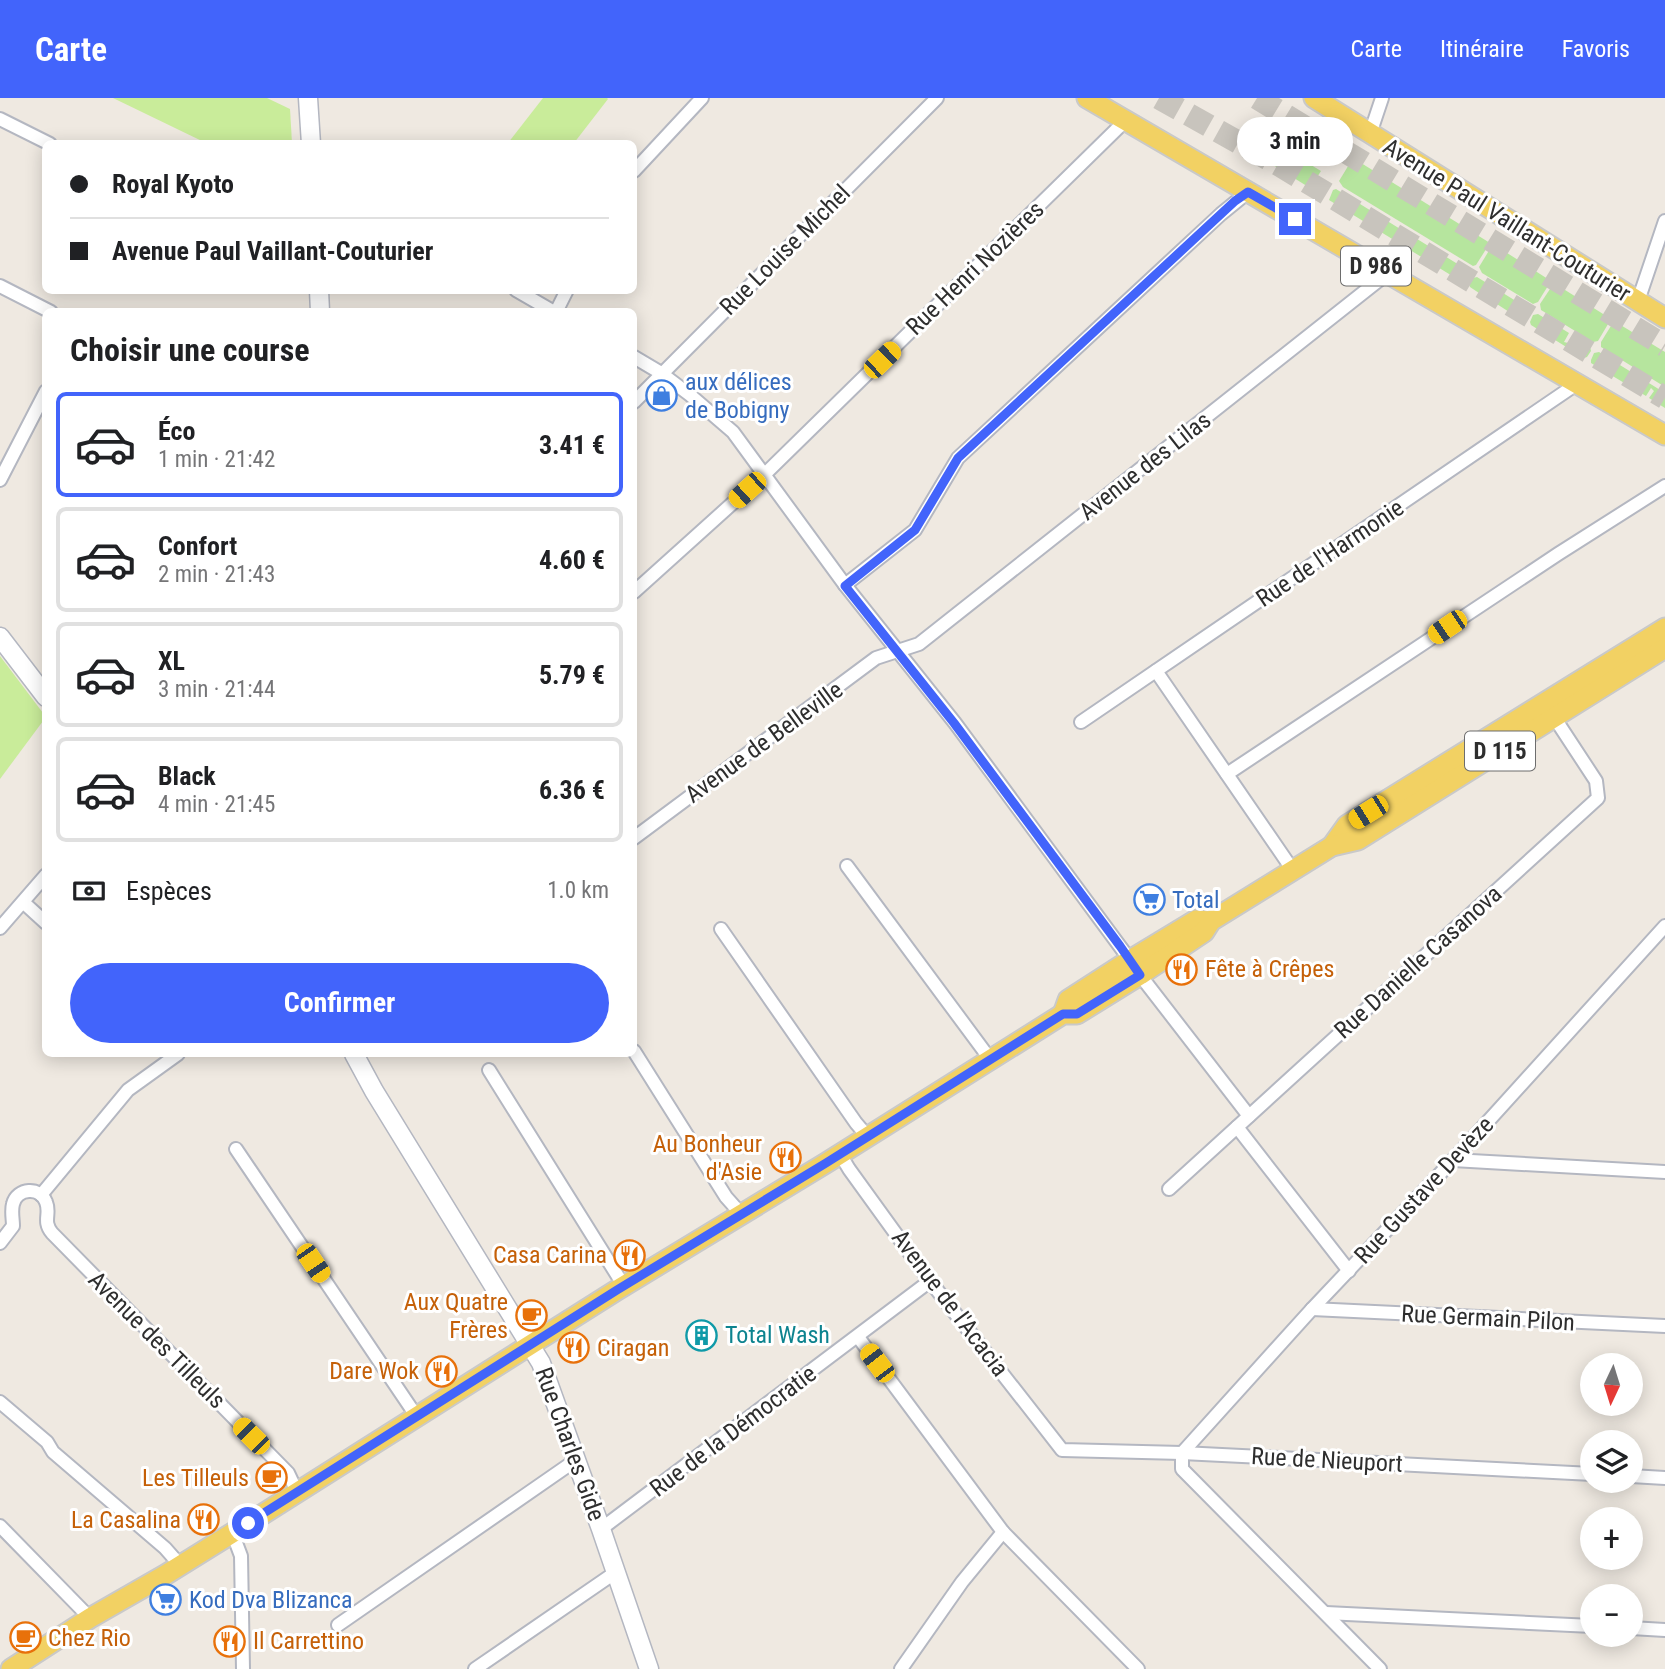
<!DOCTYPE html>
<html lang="fr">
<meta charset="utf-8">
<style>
:root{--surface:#fff;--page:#f2f2f2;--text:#202124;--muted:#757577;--line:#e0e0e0;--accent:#4264fb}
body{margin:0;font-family:"Roboto Condensed",sans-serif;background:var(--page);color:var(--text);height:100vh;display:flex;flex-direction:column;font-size:26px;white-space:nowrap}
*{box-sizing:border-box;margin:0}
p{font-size:23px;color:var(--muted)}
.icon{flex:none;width:38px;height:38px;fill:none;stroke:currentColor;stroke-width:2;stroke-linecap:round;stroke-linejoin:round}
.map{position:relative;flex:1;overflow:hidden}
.drawer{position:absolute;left:42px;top:210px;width:595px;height:749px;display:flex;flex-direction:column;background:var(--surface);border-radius:10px;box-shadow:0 4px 18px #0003}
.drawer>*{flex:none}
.hud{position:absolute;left:42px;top:42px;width:595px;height:154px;border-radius:10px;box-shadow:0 4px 18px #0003;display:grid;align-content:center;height:154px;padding:0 28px;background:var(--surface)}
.needle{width:46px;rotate:184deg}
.fabs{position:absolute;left:1580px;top:1255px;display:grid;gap:14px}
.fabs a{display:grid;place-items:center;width:63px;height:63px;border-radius:50%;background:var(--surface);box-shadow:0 4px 18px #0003;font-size:35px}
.end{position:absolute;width:32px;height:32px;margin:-16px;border:9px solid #4264fb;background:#fff;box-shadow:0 0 0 4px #fff}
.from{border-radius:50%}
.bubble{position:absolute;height:49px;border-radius:24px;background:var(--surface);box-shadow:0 4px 18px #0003;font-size:23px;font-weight:700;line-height:49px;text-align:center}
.car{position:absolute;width:21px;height:42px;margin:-21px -10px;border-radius:9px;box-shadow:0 0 5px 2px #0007;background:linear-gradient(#f5c518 24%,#345 0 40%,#f5c518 0 76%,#345 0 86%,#f5c518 0)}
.hud b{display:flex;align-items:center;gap:24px;height:66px;font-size:26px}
.hud b+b{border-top:2px solid var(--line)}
.hud i{width:18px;height:18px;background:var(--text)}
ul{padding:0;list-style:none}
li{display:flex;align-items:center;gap:21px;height:105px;margin:0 14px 10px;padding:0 14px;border:4px solid var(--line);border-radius:10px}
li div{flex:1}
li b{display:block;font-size:26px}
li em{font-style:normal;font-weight:700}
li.active{border-color:var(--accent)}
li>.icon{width:63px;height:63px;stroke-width:1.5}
h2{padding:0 28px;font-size:32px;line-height:84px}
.pay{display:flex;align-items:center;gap:18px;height:77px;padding:0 28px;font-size:26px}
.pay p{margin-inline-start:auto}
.primary-button{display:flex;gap:14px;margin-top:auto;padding:14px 28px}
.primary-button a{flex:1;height:80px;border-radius:42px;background:var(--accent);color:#fff;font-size:28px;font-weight:700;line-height:80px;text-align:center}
header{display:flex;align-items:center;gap:42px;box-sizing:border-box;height:98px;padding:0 35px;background:var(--accent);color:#fff}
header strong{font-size:33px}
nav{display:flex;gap:38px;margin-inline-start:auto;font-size:24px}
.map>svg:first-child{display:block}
.green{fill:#b6e59e}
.pitch{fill:#c9ec9a}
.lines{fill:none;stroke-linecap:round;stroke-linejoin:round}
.highway-tunnel{stroke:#c8c4bd;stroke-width:23;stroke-dasharray:23 11;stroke-linecap:butt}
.street-casing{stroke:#b4b7c1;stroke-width:16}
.secondary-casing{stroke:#b4b7c1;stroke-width:21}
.primary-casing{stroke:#c9c9c9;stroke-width:23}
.street{stroke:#fff;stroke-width:12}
.secondary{stroke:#fff;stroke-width:18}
.primary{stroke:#f2d163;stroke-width:19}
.route{stroke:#4264fb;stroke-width:9}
.labels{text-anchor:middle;stroke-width:6;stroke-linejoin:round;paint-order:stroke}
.shield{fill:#fff;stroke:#6d6d6d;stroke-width:2}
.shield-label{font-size:23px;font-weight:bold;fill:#2e2e2e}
.street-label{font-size:24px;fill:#2e2e2e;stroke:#fff}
.shop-label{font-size:24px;fill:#366cbe;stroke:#fff;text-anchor:start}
.food-label{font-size:24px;fill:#c56008;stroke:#fff;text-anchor:end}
.culture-label{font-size:24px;fill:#0d838f;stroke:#fff;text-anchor:start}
</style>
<header>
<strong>Carte</strong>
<nav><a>Carte</a><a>Itinéraire</a><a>Favoris</a></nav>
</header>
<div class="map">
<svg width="1665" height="1571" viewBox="0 0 1665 1571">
<rect width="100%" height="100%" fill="#efe9e1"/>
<g class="green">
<polygon points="1294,20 1337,46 1328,63 1277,30 1280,27 1288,30"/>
<polygon points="1278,47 1321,73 1310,90 1267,63"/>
<polygon points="1353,60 1490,145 1476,167 1473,168 1343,89 1339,83"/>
<polygon points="1336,91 1405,134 1401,142 1404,144 1409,136 1469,173 1469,177 1465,184 1462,184 1329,102 1333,92"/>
<polygon points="1493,146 1551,183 1538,204 1533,206 1482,175 1479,169"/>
<path d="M1477 179 1529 211C1530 216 1528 221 1523 223L1483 197 1487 189 1484 187 1479 195 1470 189 1469 186 1473 180Z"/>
<polygon points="1554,185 1611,221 1598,243 1593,244 1541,212 1540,206"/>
<polygon points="1538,216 1569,235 1564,244 1568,245 1572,238 1590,249 1591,253 1587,259 1584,260 1531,227 1530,224 1533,217"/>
<polygon points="1614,223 1665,254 1665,289 1601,249 1601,244"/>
<polygon points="1599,254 1665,295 1665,310 1649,300 1654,293 1651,290 1646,298 1591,265 1591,262 1594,255"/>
</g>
<g class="pitch">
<polygon points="113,0 267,0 290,11 292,45 206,45"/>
<polygon points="543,0 607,0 608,1 574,45 508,45"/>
<polygon points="0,558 46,619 0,681"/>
</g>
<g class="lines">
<g class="highway-tunnel">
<polyline points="1159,0 1279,67 1665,300"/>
<polyline points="1257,0 1665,248"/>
</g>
<defs>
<g id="street">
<polyline points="0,21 50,46"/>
<polyline points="1370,36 1382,0"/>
<polyline points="634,73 702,0"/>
<polyline points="0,188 51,214"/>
<polyline points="516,192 554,214"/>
<polyline points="1638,203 1665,123"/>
<polyline points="556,214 567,192"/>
<polyline points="634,259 661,275 690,297 733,334 845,487 955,625 1130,862"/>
<polyline points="634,304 937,0"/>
<polyline points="0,382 46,293"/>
<polyline points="845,487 915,432 958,360 1221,116 1248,94"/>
<polyline points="634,494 765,376 1125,23"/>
<polyline points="1156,573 1292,771"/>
<polyline points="1081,624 1578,285"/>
<polyline points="1227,676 1558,456 1665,388"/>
<polyline points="634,740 876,560 919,546 1388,175"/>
<polyline points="847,768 990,961"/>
<polyline points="23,804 46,825"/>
<polyline points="0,830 46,777"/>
<polyline points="721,831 856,1025 868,1039"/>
<polyline points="1140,877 1249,1018"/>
<polyline points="634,953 726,1099 742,1117"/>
<polyline points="489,972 624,1188"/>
<polyline points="1237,1029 1349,1173"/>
<polyline points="236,1051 417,1319"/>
<polyline points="840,1056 849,1071 930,1183 1062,1352 1182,1355 1592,1376"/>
<polyline points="1453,1062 1665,1074"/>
<polyline points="1169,1091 1598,700 1596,683 1554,619"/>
<polyline points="41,1097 128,992 178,956"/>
<path d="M0 1145 13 1128C13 1121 11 1113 13 1106 17 1090 40 1088 46 1104 51 1116 42 1123 52 1135L288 1375 297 1394"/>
<polyline points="1312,1211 1665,1228"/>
<polyline points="858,1239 1003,1434 1138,1571"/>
<polyline points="0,1304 47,1344 53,1354 165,1450 180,1467"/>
<polyline points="1182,1355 1312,1211 1453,1062 1665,828"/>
<polyline points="1182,1355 1182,1371 1380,1571"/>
<polyline points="1631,1378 1665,1380"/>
<polyline points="0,1428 90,1520"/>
<polyline points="601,1431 930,1183"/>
<polyline points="232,1434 241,1458 243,1571"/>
<polyline points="1326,1515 1592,1528"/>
<polyline points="338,1527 576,1362"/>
<polyline points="1631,1530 1665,1532"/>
<polyline points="475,1571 616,1474"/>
<polyline points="901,1571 962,1484 1003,1434"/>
</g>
<g id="secondary">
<polyline points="308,0 311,46"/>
<polyline points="319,192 320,214"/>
<polyline points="0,539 46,599"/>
<polyline points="354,956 374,993 541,1265 601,1431 649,1571"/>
</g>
<g id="primary">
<polyline points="1087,0 1665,337"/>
<polyline points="1314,0 1665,220"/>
<polyline points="1332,748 1347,727 1665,530"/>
<polyline points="1063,916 1068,902 1130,862 1196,822 1211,823"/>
<polyline points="11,1571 90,1520 165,1477 263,1416 617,1192 826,1065 1063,916 1077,916 1140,877 1204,834 1211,823 1332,748 1358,742 1665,550"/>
</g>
</defs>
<use href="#street" class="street-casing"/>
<use href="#secondary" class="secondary-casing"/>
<use href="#primary" class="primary-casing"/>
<use href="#street" class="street"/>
<use href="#secondary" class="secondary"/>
<use href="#primary" class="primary"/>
</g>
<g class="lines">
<polyline class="route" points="248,1425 617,1192 826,1065 1063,916 1077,916 1140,877 1120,848 954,625 845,488 915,432 958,360 1235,103 1248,94 1295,121"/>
</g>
<defs>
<symbol id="shop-ring" viewBox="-11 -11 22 22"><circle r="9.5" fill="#fff" stroke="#3f7fe0" stroke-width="1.5"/><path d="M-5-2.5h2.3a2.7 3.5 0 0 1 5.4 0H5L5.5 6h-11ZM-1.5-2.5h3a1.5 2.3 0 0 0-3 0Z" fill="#3f7fe0"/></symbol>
<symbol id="supermarket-ring" viewBox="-11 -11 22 22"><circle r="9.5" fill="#fff" stroke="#3f7fe0" stroke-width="1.5"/><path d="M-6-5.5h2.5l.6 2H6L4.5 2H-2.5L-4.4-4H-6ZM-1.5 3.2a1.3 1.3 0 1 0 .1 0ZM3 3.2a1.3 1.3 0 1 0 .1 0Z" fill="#3f7fe0"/></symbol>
<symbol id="restaurant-ring" viewBox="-11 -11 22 22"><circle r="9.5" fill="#fff" stroke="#e8710a" stroke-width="1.5"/><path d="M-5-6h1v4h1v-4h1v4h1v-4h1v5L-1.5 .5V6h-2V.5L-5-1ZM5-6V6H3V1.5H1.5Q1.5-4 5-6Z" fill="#e8710a"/></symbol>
<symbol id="cafe-ring" viewBox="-11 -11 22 22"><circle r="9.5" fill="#fff" stroke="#e8710a" stroke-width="1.5"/><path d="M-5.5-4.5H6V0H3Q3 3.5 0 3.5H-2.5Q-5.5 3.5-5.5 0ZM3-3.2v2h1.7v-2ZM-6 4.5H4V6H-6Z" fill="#e8710a"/></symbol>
<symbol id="building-ring" viewBox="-11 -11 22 22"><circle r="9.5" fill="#fff" stroke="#0f9aa8" stroke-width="1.5"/><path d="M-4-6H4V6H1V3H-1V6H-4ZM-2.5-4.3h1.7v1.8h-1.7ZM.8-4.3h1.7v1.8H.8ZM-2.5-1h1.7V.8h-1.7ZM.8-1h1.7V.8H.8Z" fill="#0f9aa8"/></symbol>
</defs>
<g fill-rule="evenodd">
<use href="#shop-ring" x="644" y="280" width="35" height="35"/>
<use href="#supermarket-ring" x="1132" y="784" width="35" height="35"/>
<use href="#restaurant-ring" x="1164" y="854" width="35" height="35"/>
<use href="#restaurant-ring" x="768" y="1042" width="35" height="35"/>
<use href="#restaurant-ring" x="612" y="1140" width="35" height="35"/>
<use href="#cafe-ring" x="514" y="1200" width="35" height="35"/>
<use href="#building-ring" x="684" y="1220" width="35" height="35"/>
<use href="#restaurant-ring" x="556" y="1232" width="35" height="35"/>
<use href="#restaurant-ring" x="424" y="1256" width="35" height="35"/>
<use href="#cafe-ring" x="254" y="1362" width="35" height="35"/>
<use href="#restaurant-ring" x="186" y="1404" width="35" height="35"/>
<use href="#supermarket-ring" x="148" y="1484" width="35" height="35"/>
<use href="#cafe-ring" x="8" y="1522" width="35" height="35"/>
<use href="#restaurant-ring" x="212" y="1526" width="35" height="35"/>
</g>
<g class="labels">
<g class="shield">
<rect x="1341" y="148.5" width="70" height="39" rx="5"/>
<rect x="1465" y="633.5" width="70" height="39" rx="5"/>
</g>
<g class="shield-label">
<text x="1376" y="176">D 986</text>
<text x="1500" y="661">D 115</text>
</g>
<g class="street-label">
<text transform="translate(1507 122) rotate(32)" y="8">Avenue Paul Vaillant-Couturier</text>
<text transform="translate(785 152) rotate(-45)" y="8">Rue Louise Michel</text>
<text transform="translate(975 170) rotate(-44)" y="8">Rue Henri Nozières</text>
<text transform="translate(1145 368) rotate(-38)" y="8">Avenue des Lilas</text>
<text transform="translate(1330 455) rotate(-34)" y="8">Rue de l'Harmonie</text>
<text transform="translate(764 644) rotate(-36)" y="8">Avenue de Belleville</text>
<text transform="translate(1418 864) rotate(-42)" y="8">Rue Danielle Casanova</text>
<text transform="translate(1424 1092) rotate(-47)" y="8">Rue Gustave Devèze</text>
<text transform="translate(950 1205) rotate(53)" y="8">Avenue de l'Acacia</text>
<text transform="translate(1488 1220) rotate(3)" y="8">Rue Germain Pilon</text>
<text transform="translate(157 1242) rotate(45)" y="8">Avenue des Tilleuls</text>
<text transform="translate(733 1333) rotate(-37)" y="8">Rue de la Démocratie</text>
<text transform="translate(570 1346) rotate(70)" y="8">Rue Charles Gide</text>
<text transform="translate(1327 1362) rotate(3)" y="8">Rue de Nieuport</text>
</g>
<g class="shop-label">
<text x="685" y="292">aux délices<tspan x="685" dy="28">de Bobigny</tspan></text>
<text x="1172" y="810">Total</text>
<text x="189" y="1510">Kod Dva Blizanca</text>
</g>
<g class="food-label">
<text x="1205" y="879" text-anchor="start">Fête à Crêpes</text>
<text x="762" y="1054">Au Bonheur<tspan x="762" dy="28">d'Asie</tspan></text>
<text x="607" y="1165">Casa Carina</text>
<text x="508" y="1212">Aux Quatre<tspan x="508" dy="28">Frères</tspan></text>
<text x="597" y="1258" text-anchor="start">Ciragan</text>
<text x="419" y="1281">Dare Wok</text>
<text x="249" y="1388">Les Tilleuls</text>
<text x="181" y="1430">La Casalina</text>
<text x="48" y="1548" text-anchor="start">Chez Rio</text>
<text x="253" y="1551" text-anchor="start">Il Carrettino</text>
</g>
<g class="culture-label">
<text x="725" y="1245">Total Wash</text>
</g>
</g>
</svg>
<div class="fabs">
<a><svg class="needle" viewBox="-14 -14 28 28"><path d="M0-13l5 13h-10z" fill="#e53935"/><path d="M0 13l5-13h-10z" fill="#757577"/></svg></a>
<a><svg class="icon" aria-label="layers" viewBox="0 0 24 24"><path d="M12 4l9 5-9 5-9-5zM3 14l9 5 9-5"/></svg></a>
<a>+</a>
<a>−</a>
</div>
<i class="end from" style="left:248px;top:1425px"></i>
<i class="end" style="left:1295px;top:121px"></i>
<div class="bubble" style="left:1237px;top:19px;width:116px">3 min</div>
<i class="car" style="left:882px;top:262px;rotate:46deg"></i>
<i class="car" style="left:747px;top:392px;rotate:228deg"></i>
<i class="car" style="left:1447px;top:529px;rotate:236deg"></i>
<i class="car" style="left:1368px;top:714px;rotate:238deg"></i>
<i class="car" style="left:313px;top:1165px;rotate:146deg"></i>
<i class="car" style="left:877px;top:1265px;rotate:323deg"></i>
<i class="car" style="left:251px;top:1338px;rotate:315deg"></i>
<div class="hud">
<b><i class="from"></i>Royal Kyoto</b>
<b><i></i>Avenue Paul Vaillant-Couturier</b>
</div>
<section class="drawer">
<h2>Choisir une course</h2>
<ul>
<li class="active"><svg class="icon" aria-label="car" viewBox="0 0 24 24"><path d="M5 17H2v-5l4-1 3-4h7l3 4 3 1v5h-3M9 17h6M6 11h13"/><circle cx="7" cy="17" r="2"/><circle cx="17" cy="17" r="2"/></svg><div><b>Éco</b><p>1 min · 21:42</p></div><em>3.41 €</em></li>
<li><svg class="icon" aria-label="car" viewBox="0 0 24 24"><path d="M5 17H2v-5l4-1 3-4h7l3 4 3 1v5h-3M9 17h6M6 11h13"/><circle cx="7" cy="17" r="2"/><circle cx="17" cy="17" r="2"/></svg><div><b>Confort</b><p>2 min · 21:43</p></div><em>4.60 €</em></li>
<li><svg class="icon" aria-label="car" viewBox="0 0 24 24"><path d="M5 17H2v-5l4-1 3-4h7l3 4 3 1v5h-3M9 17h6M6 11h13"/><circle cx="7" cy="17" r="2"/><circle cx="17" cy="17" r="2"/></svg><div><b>XL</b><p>3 min · 21:44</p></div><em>5.79 €</em></li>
<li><svg class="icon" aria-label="car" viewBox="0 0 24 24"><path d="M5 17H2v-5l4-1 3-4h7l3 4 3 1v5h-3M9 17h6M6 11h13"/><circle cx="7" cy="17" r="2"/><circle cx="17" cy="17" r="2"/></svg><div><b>Black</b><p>4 min · 21:45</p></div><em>6.36 €</em></li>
</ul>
<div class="pay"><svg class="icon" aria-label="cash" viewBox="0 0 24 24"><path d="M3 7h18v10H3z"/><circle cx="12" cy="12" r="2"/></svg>Espèces<p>1.0 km</p></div>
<div class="primary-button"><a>Confirmer</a></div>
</section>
</div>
